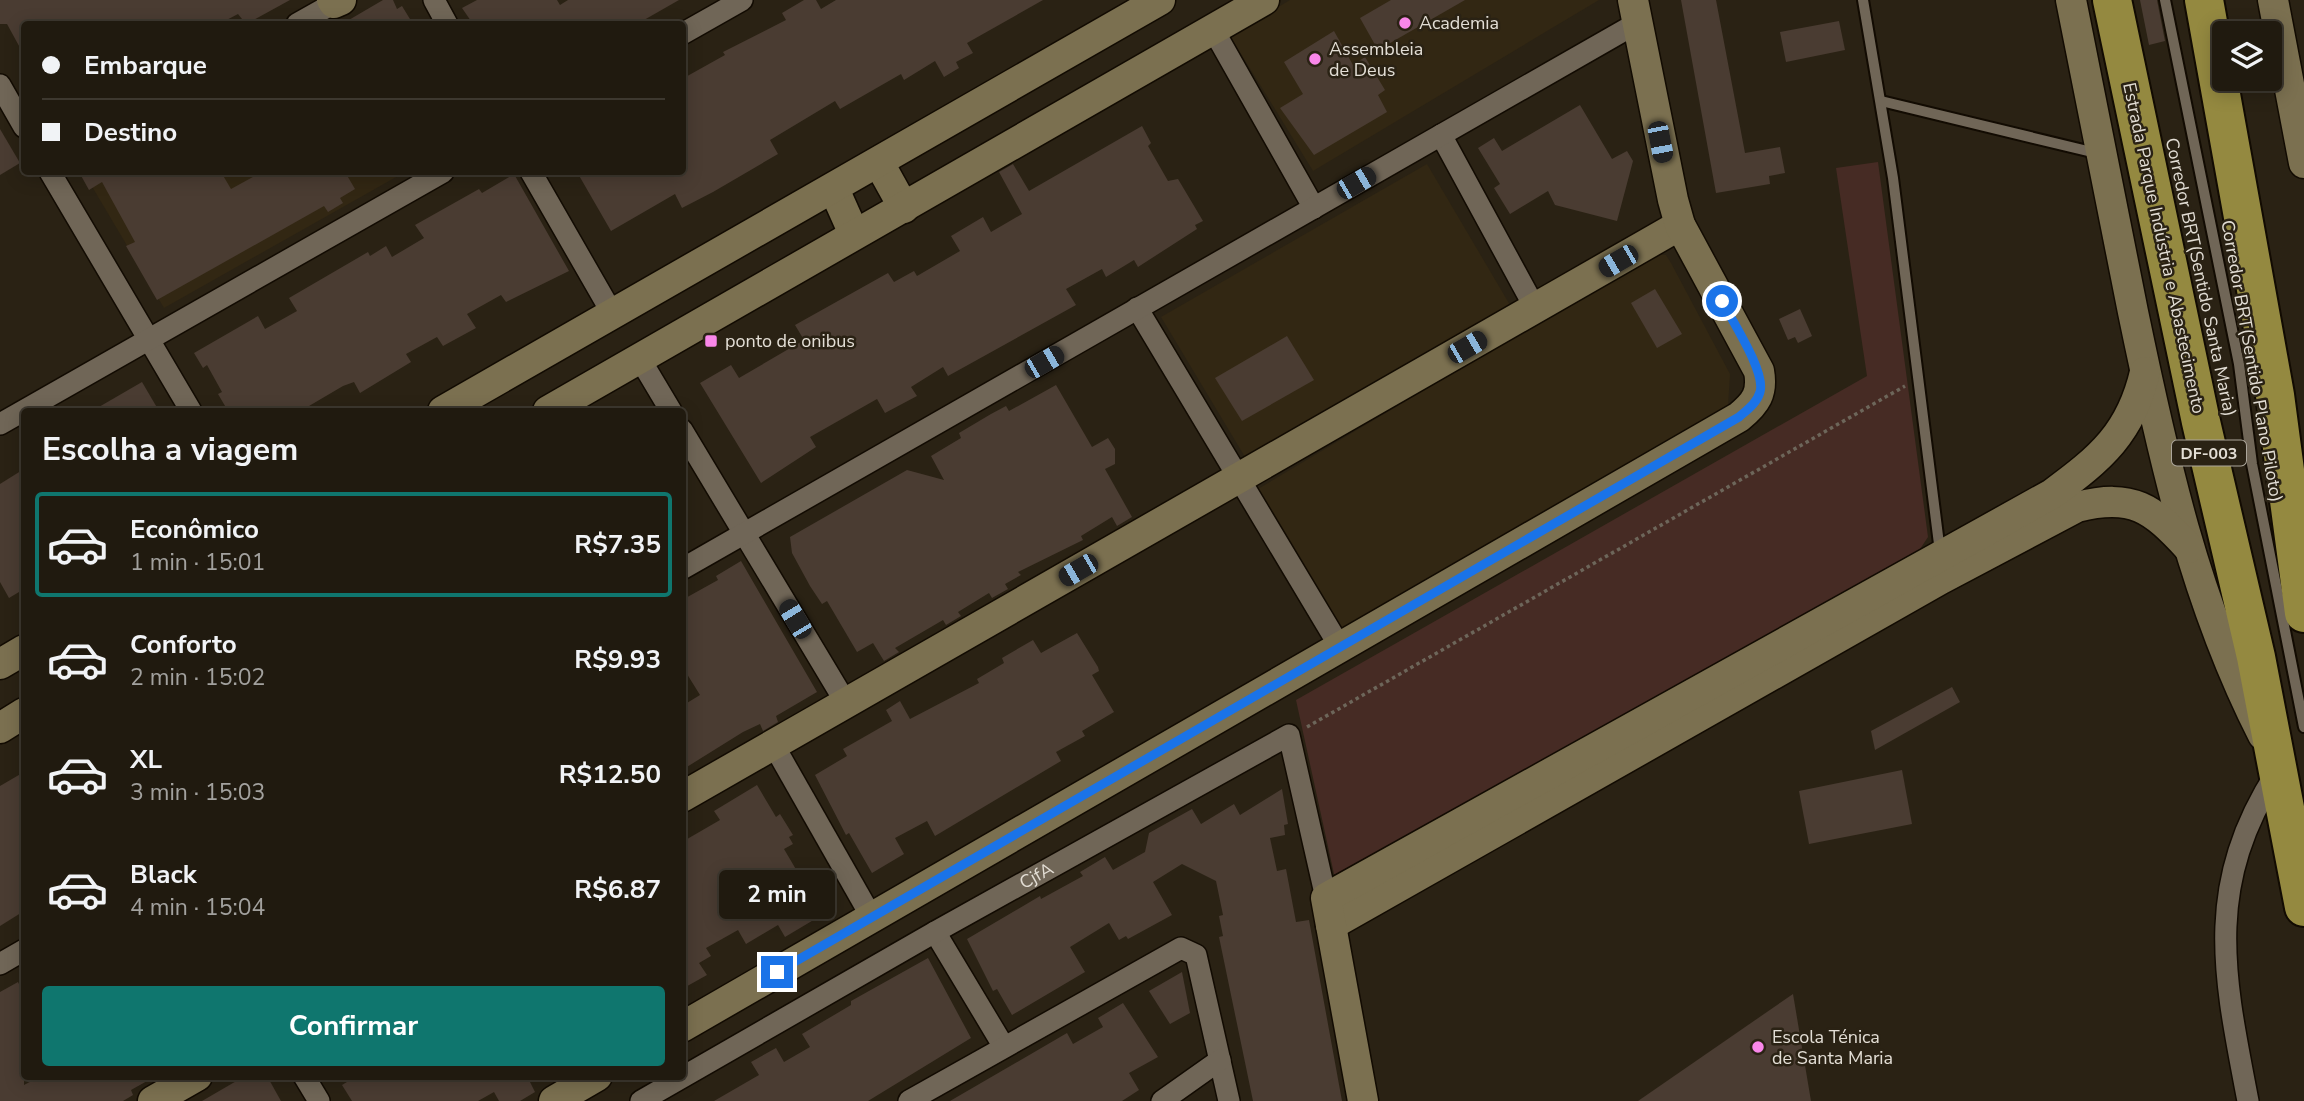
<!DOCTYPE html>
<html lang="pt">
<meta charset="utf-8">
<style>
:root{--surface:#201a0f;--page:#2d271d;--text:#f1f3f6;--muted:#a2a19e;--line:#3d382f;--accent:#0f766e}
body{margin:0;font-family:"Nunito Sans",sans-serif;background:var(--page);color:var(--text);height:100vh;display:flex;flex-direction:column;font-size:26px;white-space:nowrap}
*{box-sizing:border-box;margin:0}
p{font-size:23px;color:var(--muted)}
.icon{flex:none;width:38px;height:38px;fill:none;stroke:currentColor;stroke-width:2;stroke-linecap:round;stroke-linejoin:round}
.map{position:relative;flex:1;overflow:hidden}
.drawer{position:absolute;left:21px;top:408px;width:665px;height:672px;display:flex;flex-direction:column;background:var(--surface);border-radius:7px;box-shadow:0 4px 18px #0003,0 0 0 2px var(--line)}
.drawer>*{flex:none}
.top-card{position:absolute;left:21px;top:21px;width:665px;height:154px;border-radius:7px;box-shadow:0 4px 18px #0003,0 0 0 2px var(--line);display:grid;align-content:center;height:154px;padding:0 21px;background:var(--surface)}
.tools{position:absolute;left:2212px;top:21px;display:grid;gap:14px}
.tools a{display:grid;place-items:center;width:70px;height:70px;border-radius:7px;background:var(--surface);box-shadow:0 4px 18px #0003,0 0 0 2px var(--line);font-size:35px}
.end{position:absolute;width:32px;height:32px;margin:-16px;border:9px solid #1a73e8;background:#fff;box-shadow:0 0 0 4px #fff}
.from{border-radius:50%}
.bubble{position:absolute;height:49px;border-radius:7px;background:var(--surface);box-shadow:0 4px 18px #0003,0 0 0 2px var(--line);font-size:23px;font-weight:700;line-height:49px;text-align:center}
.car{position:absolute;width:21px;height:42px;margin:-21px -10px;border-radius:9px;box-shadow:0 0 5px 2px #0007;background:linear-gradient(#222 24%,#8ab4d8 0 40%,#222 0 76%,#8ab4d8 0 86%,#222 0)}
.top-card b{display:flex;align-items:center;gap:24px;height:66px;font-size:26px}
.top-card b+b{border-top:2px solid var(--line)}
.top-card i{width:18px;height:18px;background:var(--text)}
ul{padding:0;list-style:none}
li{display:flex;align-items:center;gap:21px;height:105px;margin:0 14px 10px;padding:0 7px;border:4px solid transparent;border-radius:7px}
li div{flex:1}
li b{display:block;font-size:26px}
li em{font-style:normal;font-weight:700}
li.selected{border-color:var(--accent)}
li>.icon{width:63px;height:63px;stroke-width:1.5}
h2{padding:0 21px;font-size:32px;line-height:84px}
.button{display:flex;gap:14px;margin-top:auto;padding:14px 21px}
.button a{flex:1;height:80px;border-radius:7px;background:var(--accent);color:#fff;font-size:28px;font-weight:700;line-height:80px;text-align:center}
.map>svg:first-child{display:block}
.built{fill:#322713}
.green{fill:#462b24}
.building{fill:#4a3c32}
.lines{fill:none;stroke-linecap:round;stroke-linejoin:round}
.lane-casing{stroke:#120b02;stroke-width:14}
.street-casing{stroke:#120b02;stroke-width:24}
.secondary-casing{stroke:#120b02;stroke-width:33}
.highway-casing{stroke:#120b02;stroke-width:42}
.path{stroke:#6d665a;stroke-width:3.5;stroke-dasharray:3.5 3.5;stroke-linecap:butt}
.lane{stroke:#706657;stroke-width:10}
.street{stroke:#706657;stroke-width:21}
.secondary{stroke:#7b7050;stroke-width:30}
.highway{stroke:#948940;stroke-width:38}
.route{stroke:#1a73e8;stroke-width:9}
.poi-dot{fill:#f987e9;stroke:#2a2214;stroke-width:2.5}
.labels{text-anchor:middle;stroke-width:5;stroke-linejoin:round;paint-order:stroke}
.shield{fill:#2a2214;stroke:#aca69b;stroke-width:2}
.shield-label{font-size:16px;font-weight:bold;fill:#e3ded5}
.poi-label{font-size:18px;fill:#e3ded5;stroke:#2a2214;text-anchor:start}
.street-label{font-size:18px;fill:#e3ded5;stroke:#2a2214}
</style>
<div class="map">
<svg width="2304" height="1101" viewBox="0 0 2304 1101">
<rect width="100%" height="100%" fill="#2a2214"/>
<g class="built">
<polygon points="1290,0 1599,0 1313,171 1230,36"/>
<polygon points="1427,164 1510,305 1248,462 1161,317"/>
<polygon points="87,172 405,172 164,308 84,173"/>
<polygon points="1653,254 1666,255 1671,263 1730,374 1728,406 1342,635 1258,489"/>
</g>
<polygon class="green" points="1878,162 1928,537 1920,549 1345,875 1334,874 1296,700 1867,376 1836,168"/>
<g class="building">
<polygon points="0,0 290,0 246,24 238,14 219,24 24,24 24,55 7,24 0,24"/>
<polygon points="383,0 393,0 397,9 402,6 413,24 342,24"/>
<polygon points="477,0 557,0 560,5 568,0 679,0 637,24 473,24 462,8"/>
<polygon points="804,0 816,0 821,9 836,0 1043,0 967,43 973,53 956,62 959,68 944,77 935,61 904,80 901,74 840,109 835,101 770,140 778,154 713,192 682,208 675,194 611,231 577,172 682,172 682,79 725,55 723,52 786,20 782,13"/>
<polygon points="1391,0 1465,0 1378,50 1360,18"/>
<polygon points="1681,0 1716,0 1745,153 1780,147 1785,173 1769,176 1770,184 1716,193"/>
<polygon points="2140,0 2157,0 2165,41 2149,45"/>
<polygon points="1839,21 1845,50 1786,62 1780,32"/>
<polygon points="1334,31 1353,65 1365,57 1385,90 1378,95 1387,112 1314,155 1280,108 1303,94 1284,62"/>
<polygon points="1580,105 1612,159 1627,151 1633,161 1617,221 1555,205 1548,191 1510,214 1494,188 1500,184 1478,148 1494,138 1502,151"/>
<polygon points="1142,126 1151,143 1148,146 1168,181 1178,179 1203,221 1195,225 1197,229 1138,267 1134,260 1106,277 1102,269 1066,289 1076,305 948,376 943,367 911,387 917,396 885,413 877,399 810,437 816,447 761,483 700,383 731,365 739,378 804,340 795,325 888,273 894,282 914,271 917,276 960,251 951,236 983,217 991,232 1022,214 999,172 1013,164 1029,191"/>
<polygon points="0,129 20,163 0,175"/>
<polygon points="79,172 221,172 231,189 262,172 345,172 355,189 340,198 343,203 328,212 324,206 157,300 126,246 135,242 102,182 89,190"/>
<polygon points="514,174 569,271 506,302 501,295 467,314 476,328 443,346 437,337 406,354 411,362 360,393 354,382 343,386 309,406 312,411 228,411 218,394 222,392 207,365 203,368 194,353 258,316 265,329 297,311 289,298 368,252 370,256 386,246 392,257 424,238 415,225 479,189 482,193"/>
<polygon points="1655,289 1682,334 1657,348 1631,303"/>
<polygon points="1800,309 1812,336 1798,343 1795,337 1788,340 1779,319"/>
<polygon points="1287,336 1314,380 1242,421 1215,378"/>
<polygon points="142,382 159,411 92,411"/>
<polygon points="1056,385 1092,447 1108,438 1115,449 1115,464 1105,469 1132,517 1117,526 1112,517 1081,536 1083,540 1018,572 1021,575 1005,584 1008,589 992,598 989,593 958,612 961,616 946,625 943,620 895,648 899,652 884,661 873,643 857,652 827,601 822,604 810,586 792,553 790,537 907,470 944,480 931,456 961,438 959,433 991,414 1006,406 1009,411"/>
<polygon points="24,469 24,589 9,598 0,582 0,484"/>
<polygon points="741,561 817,692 776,716 778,722 763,731 760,724 743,732 682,770 682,706 700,695 682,666 682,600 718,580 716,576"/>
<polygon points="1077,633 1098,667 1099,671 1092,675 1114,712 1082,731 1085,736 1056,752 1061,761 935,836 927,821 895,838 904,854 872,873 849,833 846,835 815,775 847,756 843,749 892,721 886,710 900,701 910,719 979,683 977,679 1004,663 1002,658 1033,640 1041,653"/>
<polygon points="1952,687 1960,702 1875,750 1871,731"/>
<polygon points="1902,770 1912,824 1809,844 1799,791"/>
<polygon points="24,772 24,911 0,926 0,786"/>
<polygon points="757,785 776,817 780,814 793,835 789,837 793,844 784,849 804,883 819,875 837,906 785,937 778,925 746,944 738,930 706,948 711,956 699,963 707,975 682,989 682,842 720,820 714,811"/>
<polygon points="1282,789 1288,824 1284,825 1285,835 1270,838 1277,871 1286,869 1296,922 1309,920 1342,1101 1253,1101 1219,937 1223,936 1219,916 1223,915 1216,881 1182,864 1153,882 1172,915 1128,939 1126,936 1119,940 1109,923 1070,947 1085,972 1012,1015 997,989 993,991 967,939 1040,896 1041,899 1083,876 1080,872 1105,857 1113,870 1145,852 1149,833 1192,809 1201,824 1234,804 1240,815"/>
<polygon points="928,958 971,1038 868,1101 714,1101 759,1075 751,1062 776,1048 784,1062 810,1047 802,1034 851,1005 851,1001"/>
<polygon points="1182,972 1190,1013 1170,1024 1149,991"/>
<polygon points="18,982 24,994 24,1085 41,1076 156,1076 131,1090 133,1095 123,1101 0,1101 0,992"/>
<polygon points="1793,994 1811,1101 1638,1101"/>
<polygon points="1123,1003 1158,1057 1129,1073 1139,1090 1122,1101 950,1101 1067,1033 1073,1044 1103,1027 1098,1018"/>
<polygon points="245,1076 267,1076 281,1101 202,1101"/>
<polygon points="357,1076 527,1076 535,1092 520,1101 499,1101 494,1092 478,1101 352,1101 342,1085"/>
</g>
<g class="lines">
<defs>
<g id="lane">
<polyline points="1863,0 1893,178 1940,552"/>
<polyline points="2165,0 2239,364 2252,464 2304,727"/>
<polyline points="1881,101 2096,153"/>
</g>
<g id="street">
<polyline points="434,0 447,24"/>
<polyline points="297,24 334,3"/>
<polyline points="1214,31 1314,208"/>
<polyline points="682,34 742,0"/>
<polyline points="0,85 24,127"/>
<polyline points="1441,135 1535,308"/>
<polyline points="50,172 191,411"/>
<polyline points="531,172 612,313"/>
<polyline points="1137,308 1340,647"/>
<polyline points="640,359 671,411"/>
<polyline points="0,424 443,172"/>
<polyline points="682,430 846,703"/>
<polyline points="682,569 1637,23"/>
<polyline points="773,744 872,918"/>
<polyline points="935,932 1004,1047"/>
<polyline points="0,964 24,950"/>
<polyline points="304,1076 319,1101"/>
<path id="s1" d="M641 1101 935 932 1289 735 1326 898"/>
<polyline points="909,1101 1181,948 1196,955 1229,1101"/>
<polyline points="1162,1101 1220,1060"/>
<path d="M2248 1101C2224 976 2203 887 2277 772"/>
</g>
<g id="secondary">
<polyline points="332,0 334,3 341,0"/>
<path d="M2071 0C2091 104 2112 208 2133 312 2163 457 2195 602 2263 735"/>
<polyline points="2273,0 2304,163"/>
<polyline points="879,163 904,208"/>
<polyline points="834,189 854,234"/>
<polyline points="443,411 1160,0"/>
<polyline points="548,411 1264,0"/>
<polyline points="0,664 24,650"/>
<polyline points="0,728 24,713"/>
<polyline points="682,797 1680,225"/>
<path d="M1331 925 1941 579 2077 507C2133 493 2152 508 2189 548"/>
<path d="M682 1027 1739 417C1756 403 1763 393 1759 371L1680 225 1673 200 1633 0"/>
<polyline points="153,1101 197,1076"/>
<polyline points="554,1101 597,1076"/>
<path d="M1363 1101 1326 898 2052 494C2101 458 2131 433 2145 372"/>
</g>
<g id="highway">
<polyline points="2112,0 2201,422 2256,657 2304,907"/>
<polyline points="2204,0 2275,395 2304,613"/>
</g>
</defs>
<use href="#lane" class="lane-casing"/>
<use href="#street" class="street-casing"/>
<use href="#secondary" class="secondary-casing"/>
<use href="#highway" class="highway-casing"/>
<polyline class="path" points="1307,727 1905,386"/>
<use href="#lane" class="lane"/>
<use href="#street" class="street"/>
<use href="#secondary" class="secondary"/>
<use href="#highway" class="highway"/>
</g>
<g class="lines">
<path class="route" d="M777 972 1739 417C1747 410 1757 403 1760 392 1766 372 1732 321 1722 301"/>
</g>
<g class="poi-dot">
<circle cx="1405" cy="23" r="7"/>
<circle cx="1315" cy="59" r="7"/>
<rect x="704" y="334" width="14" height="14" rx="3.5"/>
<circle cx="1758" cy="1047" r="7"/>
</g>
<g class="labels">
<rect class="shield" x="2172" y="440.5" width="74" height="25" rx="5"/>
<g class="shield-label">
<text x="2209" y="459">DF-003</text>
</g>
<g class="poi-label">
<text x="1419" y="29">Academia</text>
<text x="1329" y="55">Assembleia<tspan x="1329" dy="21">de Deus</tspan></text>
<text x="725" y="347">ponto de onibus</text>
<text x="1772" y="1043">Escola Ténica<tspan x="1772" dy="21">de Santa Maria</tspan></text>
</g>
<g class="street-label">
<text transform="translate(2164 248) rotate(78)" y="6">Estrada Parque Indústria e Abastecimento</text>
<text transform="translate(2201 277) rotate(78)" y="6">Corredor BRT(Sentido Santa Maria)</text>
<text transform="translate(2252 361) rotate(80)" y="6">Corredor BRT(Sentido Plano Piloto)</text>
<text dy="6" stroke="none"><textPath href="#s1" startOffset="455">CjfA</textPath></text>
</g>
</g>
</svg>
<div class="tools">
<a><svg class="icon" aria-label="layers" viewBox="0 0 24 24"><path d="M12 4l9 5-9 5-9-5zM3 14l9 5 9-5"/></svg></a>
</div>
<i class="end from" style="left:1722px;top:301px"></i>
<i class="end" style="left:777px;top:972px"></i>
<div class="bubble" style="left:719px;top:870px;width:116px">2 min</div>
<i class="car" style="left:1660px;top:142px;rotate:169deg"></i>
<i class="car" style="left:1356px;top:183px;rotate:60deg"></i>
<i class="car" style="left:1618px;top:261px;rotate:240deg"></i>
<i class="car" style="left:1467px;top:347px;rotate:60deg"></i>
<i class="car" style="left:1044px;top:362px;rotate:60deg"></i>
<i class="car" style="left:1078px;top:570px;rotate:240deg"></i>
<i class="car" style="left:795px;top:619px;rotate:329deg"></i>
<div class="top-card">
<b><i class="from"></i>Embarque</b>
<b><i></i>Destino</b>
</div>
<section class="drawer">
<h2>Escolha a viagem</h2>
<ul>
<li class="selected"><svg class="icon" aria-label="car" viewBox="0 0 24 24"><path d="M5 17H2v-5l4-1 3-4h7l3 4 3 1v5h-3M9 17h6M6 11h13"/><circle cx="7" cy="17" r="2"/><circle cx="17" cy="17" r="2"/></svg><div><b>Econômico</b><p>1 min · 15:01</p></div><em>R$7.35</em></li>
<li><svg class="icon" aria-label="car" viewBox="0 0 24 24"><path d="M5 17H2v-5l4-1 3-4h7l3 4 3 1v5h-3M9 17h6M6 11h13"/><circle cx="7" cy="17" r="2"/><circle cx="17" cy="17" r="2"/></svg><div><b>Conforto</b><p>2 min · 15:02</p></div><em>R$9.93</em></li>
<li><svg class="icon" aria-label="car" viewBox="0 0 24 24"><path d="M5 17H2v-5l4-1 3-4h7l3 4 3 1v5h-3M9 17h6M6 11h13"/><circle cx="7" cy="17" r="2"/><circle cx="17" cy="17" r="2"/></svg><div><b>XL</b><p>3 min · 15:03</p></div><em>R$12.50</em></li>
<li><svg class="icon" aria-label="car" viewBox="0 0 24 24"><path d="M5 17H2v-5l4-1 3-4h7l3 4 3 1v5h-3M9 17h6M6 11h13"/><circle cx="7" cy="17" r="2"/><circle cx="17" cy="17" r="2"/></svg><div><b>Black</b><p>4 min · 15:04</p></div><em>R$6.87</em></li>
</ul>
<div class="button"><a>Confirmar</a></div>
</section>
</div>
